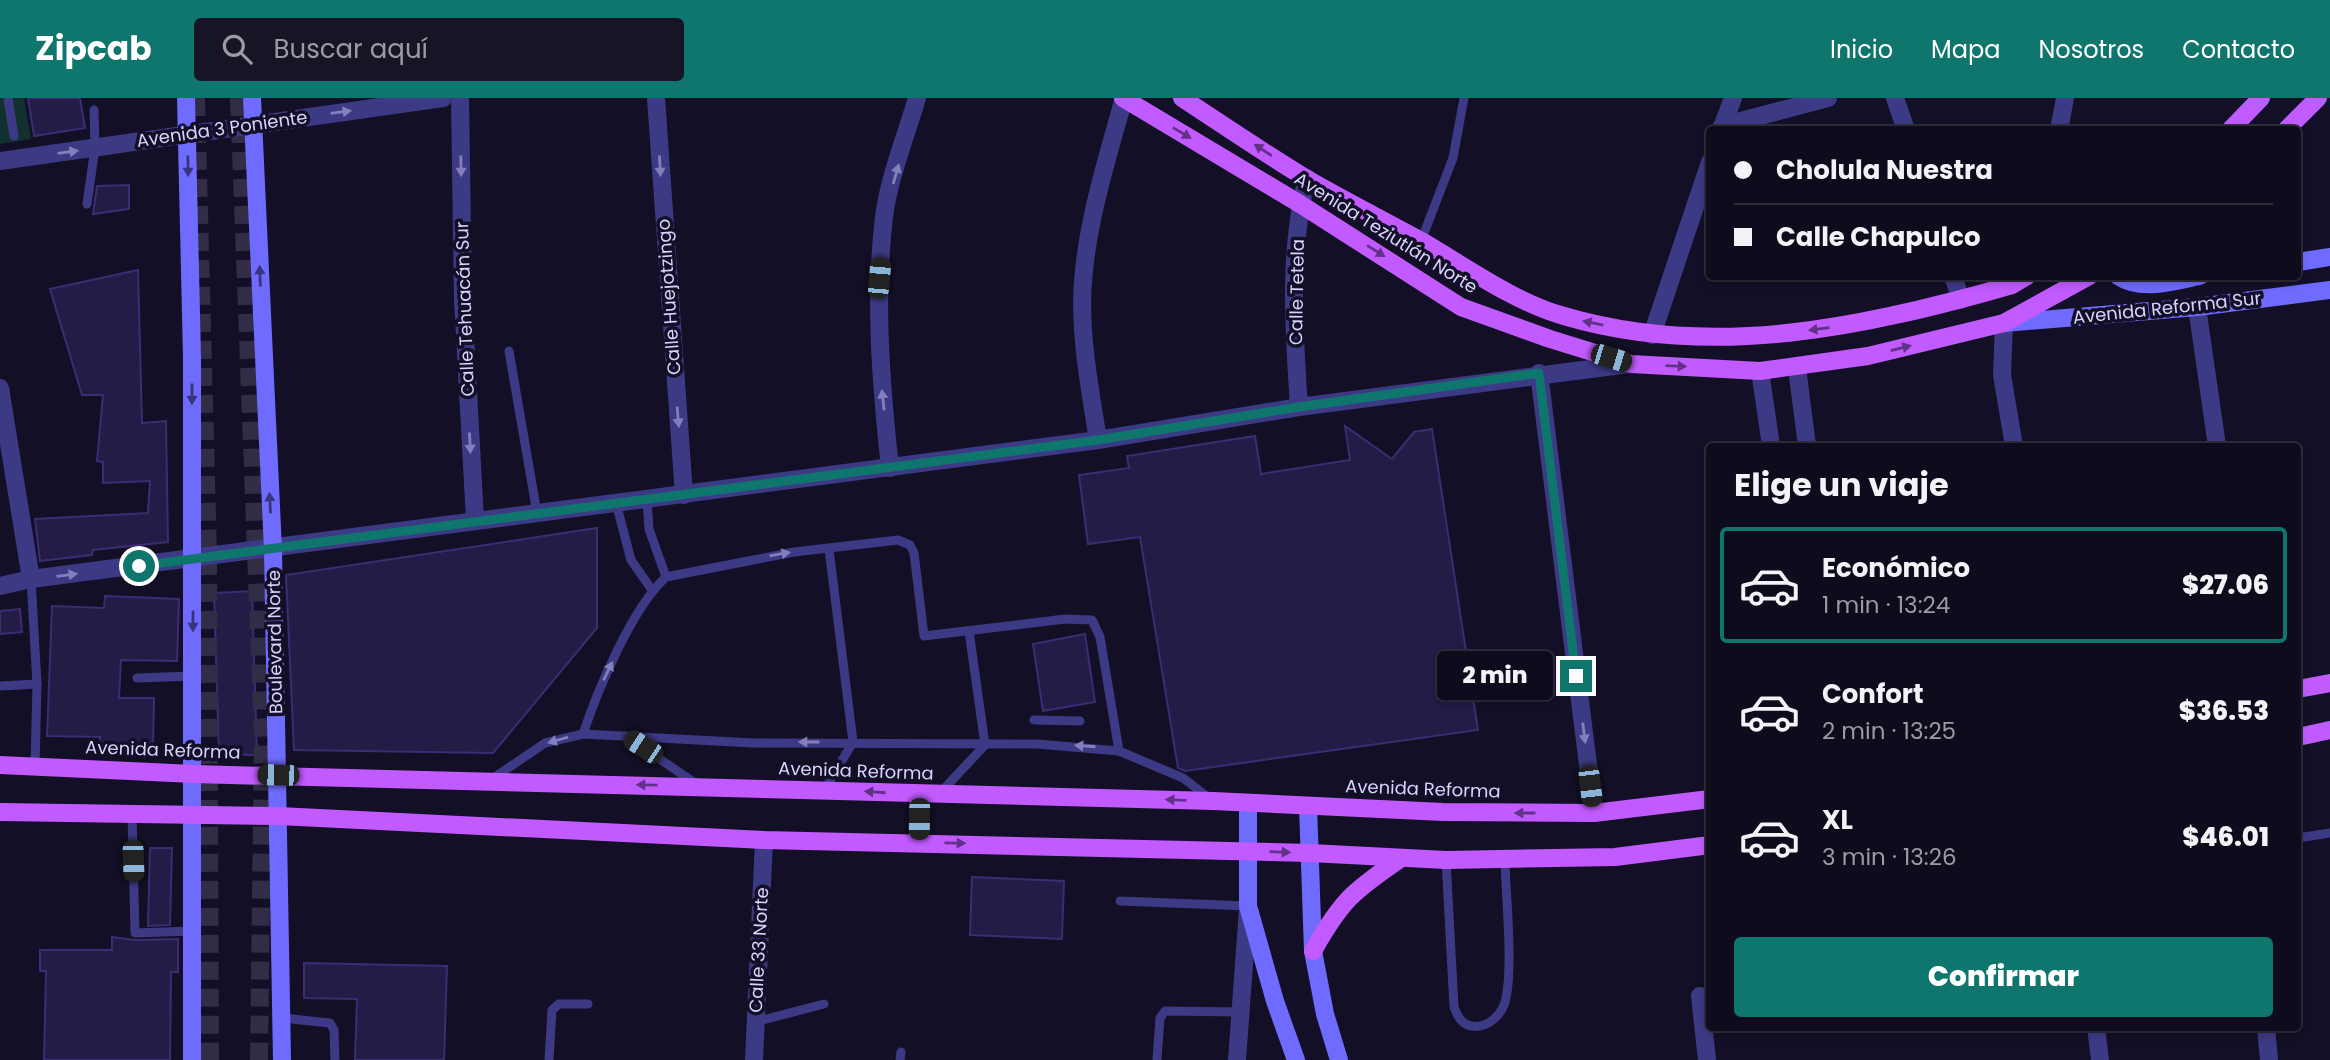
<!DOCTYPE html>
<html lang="es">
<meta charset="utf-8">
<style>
:root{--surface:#0e0b1c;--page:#171425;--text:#f1f3f6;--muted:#9b9ba3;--line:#2e2b3b;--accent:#0f766e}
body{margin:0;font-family:Poppins,sans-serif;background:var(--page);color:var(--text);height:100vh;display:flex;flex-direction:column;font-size:26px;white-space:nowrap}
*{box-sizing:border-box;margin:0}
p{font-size:23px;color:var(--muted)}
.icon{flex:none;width:38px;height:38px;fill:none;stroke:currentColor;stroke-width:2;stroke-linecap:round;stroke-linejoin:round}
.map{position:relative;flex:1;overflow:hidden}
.sheet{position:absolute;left:1706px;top:345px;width:595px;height:588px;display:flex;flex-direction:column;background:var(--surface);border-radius:7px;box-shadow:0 4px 10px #0003,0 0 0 2px var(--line)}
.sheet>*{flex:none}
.top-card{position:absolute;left:1706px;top:28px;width:595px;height:154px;border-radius:7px;box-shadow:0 4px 10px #0003,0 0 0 2px var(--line);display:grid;align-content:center;height:154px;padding:0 28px;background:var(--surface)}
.end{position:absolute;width:32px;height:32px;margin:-16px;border:9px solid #0f766e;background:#fff;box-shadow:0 0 0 4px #fff}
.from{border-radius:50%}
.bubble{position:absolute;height:49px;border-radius:7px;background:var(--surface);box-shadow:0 4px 10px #0003,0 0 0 2px var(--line);font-size:23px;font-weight:800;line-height:49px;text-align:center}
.car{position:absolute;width:21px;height:42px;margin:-21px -10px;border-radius:9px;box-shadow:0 0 5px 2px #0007;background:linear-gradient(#222 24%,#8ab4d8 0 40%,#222 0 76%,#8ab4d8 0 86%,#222 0)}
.top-card b{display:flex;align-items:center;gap:24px;height:66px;font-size:26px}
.top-card b+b{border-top:2px solid var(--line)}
.top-card i{width:18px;height:18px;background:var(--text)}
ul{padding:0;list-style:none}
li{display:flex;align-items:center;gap:21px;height:116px;margin:0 14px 10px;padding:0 14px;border:4px solid transparent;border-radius:7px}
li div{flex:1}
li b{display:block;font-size:26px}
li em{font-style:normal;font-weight:800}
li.active{border-color:var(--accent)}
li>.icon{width:63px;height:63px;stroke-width:1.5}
h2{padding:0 28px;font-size:32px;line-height:84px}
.primary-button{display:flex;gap:14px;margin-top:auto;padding:14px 28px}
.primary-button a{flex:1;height:80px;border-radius:7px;background:var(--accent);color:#fff;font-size:28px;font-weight:800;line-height:80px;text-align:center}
header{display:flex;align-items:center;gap:42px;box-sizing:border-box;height:98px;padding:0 35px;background:var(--accent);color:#fff}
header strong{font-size:33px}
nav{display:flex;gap:38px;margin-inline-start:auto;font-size:24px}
.search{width:490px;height:63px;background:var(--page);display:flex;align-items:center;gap:18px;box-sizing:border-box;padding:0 24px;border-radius:7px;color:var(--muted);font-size:26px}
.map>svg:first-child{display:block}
.green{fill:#12302f}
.building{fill:#241b47;stroke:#3b2d73;stroke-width:2}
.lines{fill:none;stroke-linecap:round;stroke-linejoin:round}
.primary-tunnel{stroke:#312d47;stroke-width:18;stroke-dasharray:18 9;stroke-linecap:butt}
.lane{stroke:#3d3a85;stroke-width:9}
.street{stroke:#3d3a85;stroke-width:18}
.secondary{stroke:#6f6bff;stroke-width:18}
.primary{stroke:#c25bff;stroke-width:18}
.oneway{fill:#837fbc}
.oneway2{fill:#623188}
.oneway3{fill:#38347d}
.route{stroke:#0f766e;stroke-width:9}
.labels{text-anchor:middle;stroke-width:7;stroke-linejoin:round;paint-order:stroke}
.street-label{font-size:18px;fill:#d9d4ff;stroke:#130f26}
</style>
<header>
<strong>Zipcab</strong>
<div class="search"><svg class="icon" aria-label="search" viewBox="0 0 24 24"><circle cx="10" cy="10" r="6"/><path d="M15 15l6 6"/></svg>Buscar aquí</div>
<nav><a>Inicio</a><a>Mapa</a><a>Nosotros</a><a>Contacto</a></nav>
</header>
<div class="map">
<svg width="2330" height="962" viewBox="0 0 2330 962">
<rect width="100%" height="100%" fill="#130f26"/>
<polygon class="green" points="0,0 24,0 31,41 0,46"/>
<g class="building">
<polygon points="28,0 80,0 85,30 34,38"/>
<polygon points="129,87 129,111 93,116 97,88"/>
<polygon points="138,172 142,325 166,323 168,444 93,452 92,457 40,463 35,421 148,415 150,383 103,385 103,364 97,363 103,297 82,297 50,191"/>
<polygon points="1345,328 1392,361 1414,334 1432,331 1478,632 1185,673 1178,670 1140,439 1088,446 1079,377 1129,370 1127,358 1255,338 1261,376 1350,362"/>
<polygon points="597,430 597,530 493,655 294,652 286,477"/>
<polygon points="252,493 257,657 219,656 214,495"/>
<polygon points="105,498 179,501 177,563 121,562 119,600 154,600 153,645 100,644 100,639 47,638 52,508 104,510"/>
<polygon points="20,511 22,534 0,536 0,513"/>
<polygon points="1085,536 1095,604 1043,613 1033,546"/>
<polygon points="150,750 172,750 170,827 148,828"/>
<polygon points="972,779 1064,783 1062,841 970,837"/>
<polygon points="112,839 135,842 178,841 178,874 171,874 170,962 44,962 46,873 40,873 40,852 112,852"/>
<polygon points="304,865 447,868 444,962 355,962 357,901 304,900"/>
</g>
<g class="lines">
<g class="primary-tunnel">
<polyline points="196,0 208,457 210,962"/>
<polyline points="239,0 263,639 259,962"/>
</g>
<g class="lane">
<polyline points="8,0 14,38"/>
<polyline points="87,106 95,50 94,12"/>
<polyline points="1421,143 1453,60 1464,0"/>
<polyline points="509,253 537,415"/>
<polyline points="647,401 649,431 666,479"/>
<polyline points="616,405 631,462 652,492"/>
<polyline points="31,481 37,586 35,668"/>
<polyline points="137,580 193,578"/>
<polyline points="0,588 37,586"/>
<polyline points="1034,622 1080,623"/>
<path d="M583 636C598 591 632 510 666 479L794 454 898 442 910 447 914 455 924 538 1065 521 1092 522 1100 539 1119 653"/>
<polyline points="626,638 695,685"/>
<polyline points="492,681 545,645 583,636 754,645 1037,646 1119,653 1183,680 1209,700"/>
<polyline points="825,691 853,644 829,451"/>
<polyline points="940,695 985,647 969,533"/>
<polyline points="132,715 135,835 193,833"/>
<polyline points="2298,740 2330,735"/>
<path d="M1446 762 1454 909C1457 917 1461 926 1471 928 1488 931 1503 916 1506 900 1513 866 1506 801 1505 763"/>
<polyline points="1120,803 1248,808"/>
<polyline points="282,920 330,925 334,932 335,962"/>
<polyline points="755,924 824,906"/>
<polyline points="1157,961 1160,920 1165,913 1240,914"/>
<polyline points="549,962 552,912 559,906 588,906"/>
<polyline points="900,962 901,954"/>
</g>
<g class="street">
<polyline points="460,0 463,201 475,422"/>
<polyline points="656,0 684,397"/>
<polyline points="1895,0 1906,32"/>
<polyline points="1722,28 1828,0"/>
<polyline points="1721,32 1733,0"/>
<polyline points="2059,32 2065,0"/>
<polyline points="0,63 443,0"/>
<polyline points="1953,178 1961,202"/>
<polyline points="2197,209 2217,348"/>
<polyline points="2004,225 2002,277 2014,348"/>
<polyline points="1652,237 1710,64"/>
<polyline points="1797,270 1807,348"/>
<polyline points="1760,273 1771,348"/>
<polyline points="1539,275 1594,715"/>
<polyline points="0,290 31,481"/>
<path d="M1299 309C1294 234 1288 154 1307 80"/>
<path d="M1098 342C1090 291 1079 235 1083 183 1088 120 1107 61 1124 0"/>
<path d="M890 370C881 286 874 203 884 119 889 79 906 38 917 0"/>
<polyline points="0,488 31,481 1098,342 1299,309 1629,266"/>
<polyline points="1700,898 1707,962"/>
<polyline points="2096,929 2100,962"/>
<polyline points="2266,929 2269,962"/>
<polyline points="754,962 764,742"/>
<polyline points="1237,962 1248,811"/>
</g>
<g class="secondary">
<polyline points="186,0 192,260 192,962"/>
<polyline points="252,0 273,452 282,962"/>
<polyline points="2298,164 2330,159"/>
<path d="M2118 178C2142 194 2173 183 2200 178"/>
<polyline points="2004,225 2197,209 2330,192"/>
<polyline points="1248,705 1248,808 1275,903 1296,962"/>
<polyline points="1308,708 1313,853 1325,916 1339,962"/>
</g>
<g class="primary">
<polyline points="1123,0 1300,106 1461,209 1550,241 1631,266 1760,273 1868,258 2004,225 2089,178"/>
<path d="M1182 0C1223 27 1264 55 1307 81 1345 103 1385 123 1423 144 1466 169 1516 205 1564 218 1713 262 1866 229 2012 187L2027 178"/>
<polyline points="2230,32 2261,0"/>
<polyline points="2286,32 2318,0"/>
<polyline points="2298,591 2330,585"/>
<polyline points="2298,639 2330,632"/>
<polyline points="0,667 194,676 1213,703 1443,714 1594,715 1710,701"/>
<polyline points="0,714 279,718 764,742 1310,755 1446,762 1615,759 1710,747"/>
<polyline points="918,744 919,697"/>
<path d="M1313 853C1341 803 1353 793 1400 761"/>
</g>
</g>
<defs><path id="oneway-solid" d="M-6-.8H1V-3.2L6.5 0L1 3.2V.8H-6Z" transform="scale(1.75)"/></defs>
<g class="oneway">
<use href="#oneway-solid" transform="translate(341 14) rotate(-8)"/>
<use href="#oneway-solid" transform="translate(68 54) rotate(-8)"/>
<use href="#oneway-solid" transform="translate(461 68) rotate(89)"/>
<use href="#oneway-solid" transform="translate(660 68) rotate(87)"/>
<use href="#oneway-solid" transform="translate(896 76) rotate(-74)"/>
<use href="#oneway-solid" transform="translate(883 302) rotate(-96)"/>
<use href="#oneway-solid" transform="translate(678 319) rotate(85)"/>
<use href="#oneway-solid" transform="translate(470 345) rotate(87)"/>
<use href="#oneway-solid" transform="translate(780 456) rotate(-10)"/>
<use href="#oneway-solid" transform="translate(67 477) rotate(-7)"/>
<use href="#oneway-solid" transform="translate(608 573) rotate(-64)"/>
<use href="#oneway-solid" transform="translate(1584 635) rotate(83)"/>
<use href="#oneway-solid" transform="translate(558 642) rotate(164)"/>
<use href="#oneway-solid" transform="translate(809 644) rotate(-180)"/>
<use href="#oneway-solid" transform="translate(1085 648) rotate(-176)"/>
</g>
<g class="oneway2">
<use href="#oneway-solid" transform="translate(1182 35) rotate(31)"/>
<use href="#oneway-solid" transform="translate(1263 52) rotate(-147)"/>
<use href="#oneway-solid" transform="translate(1376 153) rotate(32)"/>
<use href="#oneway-solid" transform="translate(1593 225) rotate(-168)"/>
<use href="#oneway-solid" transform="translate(1819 231) rotate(173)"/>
<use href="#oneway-solid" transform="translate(1901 250) rotate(-14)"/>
<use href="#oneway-solid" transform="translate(1676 268) rotate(2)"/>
<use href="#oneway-solid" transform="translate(647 687) rotate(-179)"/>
<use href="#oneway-solid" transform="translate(875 694) rotate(-176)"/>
<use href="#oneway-solid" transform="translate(1176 702) rotate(-178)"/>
<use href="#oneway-solid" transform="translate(1525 715) rotate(-180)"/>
<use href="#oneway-solid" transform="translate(955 745) rotate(1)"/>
<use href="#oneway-solid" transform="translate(1280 754) rotate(2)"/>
</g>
<g class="oneway3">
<use href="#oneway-solid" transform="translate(188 68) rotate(89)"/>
<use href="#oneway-solid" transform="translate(260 178) rotate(-92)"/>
<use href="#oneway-solid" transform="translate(192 296) rotate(90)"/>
<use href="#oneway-solid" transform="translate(270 405) rotate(-93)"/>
<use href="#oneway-solid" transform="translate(193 523) rotate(90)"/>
</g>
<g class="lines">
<polyline class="route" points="139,468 1098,342 1299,309 1539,275 1576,578"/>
</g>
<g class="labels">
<g class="street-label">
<text transform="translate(222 31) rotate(-8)" y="6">Avenida 3 Poniente</text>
<text transform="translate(1386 135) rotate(32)" y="6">Avenida Teziutlán Norte</text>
<text transform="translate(1297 194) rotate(-89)" y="6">Calle Tetela</text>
<text transform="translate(669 199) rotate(-94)" y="6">Calle Huejotzingo</text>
<text transform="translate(2167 210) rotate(-6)" y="6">Avenida Reforma Sur</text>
<text transform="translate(465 211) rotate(-92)" y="6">Calle Tehuacán Sur</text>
<text transform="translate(275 544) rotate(-91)" y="6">Boulevard Norte</text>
<text transform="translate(163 652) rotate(2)" y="6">Avenida Reforma</text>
<text transform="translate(856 673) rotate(2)" y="6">Avenida Reforma</text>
<text transform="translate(1423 691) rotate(2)" y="6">Avenida Reforma</text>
<text transform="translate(759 852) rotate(-87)" y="6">Calle 33 Norte</text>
</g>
</g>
</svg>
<i class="end from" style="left:139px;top:468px"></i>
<i class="end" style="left:1576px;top:578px"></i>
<div class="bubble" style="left:1437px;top:553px;width:116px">2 min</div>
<i class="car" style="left:879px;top:180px;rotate:5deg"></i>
<i class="car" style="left:1611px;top:260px;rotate:107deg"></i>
<i class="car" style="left:643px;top:649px;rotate:303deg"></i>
<i class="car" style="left:278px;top:677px;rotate:271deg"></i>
<i class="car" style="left:1590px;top:688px;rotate:173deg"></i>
<i class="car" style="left:919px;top:721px;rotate:181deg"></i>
<i class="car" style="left:133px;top:763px;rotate:178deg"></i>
<div class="top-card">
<b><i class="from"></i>Cholula Nuestra</b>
<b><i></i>Calle Chapulco</b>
</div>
<section class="sheet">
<h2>Elige un viaje</h2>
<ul>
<li class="active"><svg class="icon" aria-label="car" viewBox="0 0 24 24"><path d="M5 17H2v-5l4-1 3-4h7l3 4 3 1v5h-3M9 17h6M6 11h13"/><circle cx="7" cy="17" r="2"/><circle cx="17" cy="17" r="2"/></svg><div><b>Económico</b><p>1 min · 13:24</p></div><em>$27.06</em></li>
<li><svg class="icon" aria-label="car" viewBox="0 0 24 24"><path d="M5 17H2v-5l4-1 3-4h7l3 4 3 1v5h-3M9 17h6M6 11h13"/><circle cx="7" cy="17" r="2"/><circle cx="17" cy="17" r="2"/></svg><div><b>Confort</b><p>2 min · 13:25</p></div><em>$36.53</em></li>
<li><svg class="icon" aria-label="car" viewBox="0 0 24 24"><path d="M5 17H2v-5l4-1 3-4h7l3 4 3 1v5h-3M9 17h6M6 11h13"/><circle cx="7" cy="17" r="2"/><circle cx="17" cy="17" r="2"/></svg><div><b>XL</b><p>3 min · 13:26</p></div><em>$46.01</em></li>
</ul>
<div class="primary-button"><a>Confirmar</a></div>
</section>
</div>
